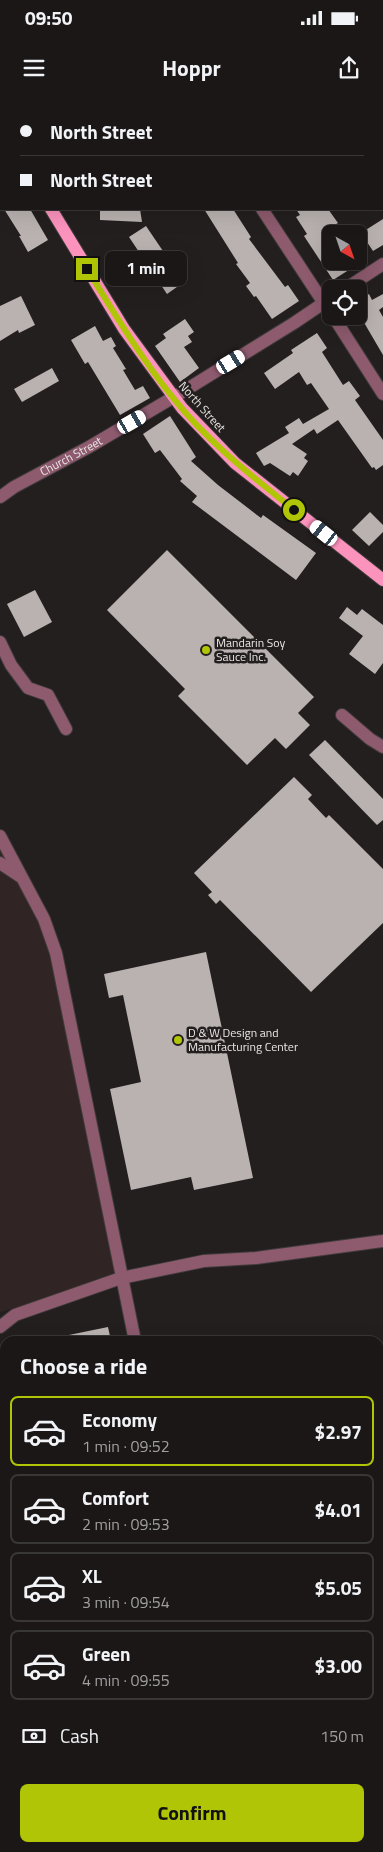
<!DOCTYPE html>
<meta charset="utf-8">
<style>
:root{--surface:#1b1717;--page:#282424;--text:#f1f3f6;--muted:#a09fa1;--line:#393636;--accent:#afc506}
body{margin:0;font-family:"Titillium Web",sans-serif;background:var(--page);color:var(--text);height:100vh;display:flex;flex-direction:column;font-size:19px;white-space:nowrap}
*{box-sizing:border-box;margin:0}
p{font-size:16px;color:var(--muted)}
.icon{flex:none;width:28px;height:28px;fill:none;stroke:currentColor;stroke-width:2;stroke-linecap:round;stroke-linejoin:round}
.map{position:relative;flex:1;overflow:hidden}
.sheet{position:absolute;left:0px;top:1236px;width:384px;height:516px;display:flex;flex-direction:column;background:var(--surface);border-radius:15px 15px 0 0;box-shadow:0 5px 20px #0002,0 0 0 1px var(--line)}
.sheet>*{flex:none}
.guide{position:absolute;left:0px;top:0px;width:384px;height:110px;box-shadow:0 5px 20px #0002,0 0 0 1px var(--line);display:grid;align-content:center;height:110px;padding:0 20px;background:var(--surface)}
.needle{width:32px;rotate:140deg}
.tools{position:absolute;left:322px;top:125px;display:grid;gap:10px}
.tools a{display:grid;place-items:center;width:45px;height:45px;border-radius:8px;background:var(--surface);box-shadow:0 5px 20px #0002,0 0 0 1px var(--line);font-size:25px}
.end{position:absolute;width:22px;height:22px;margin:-11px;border:6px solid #afc506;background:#111;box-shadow:0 0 0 2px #111}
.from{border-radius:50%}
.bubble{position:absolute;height:35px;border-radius:8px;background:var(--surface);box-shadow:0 5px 20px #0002,0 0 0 1px var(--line);font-size:16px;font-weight:700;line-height:35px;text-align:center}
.car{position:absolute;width:15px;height:30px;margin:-15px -8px;border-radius:6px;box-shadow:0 0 4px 1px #0007;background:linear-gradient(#fff 24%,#345 0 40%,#fff 0 76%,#345 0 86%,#fff 0)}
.guide b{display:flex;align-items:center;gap:18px;height:48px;font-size:19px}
.guide b+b{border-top:1px solid var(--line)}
.guide i{width:12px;height:12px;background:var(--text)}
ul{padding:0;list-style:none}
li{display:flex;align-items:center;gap:15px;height:70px;margin:0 10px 8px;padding:0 10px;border:2px solid var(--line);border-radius:8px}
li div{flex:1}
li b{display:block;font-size:19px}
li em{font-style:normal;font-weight:700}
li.active{border-color:var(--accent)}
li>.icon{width:45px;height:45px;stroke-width:1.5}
h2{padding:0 20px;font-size:22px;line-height:60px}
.pay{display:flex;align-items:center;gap:12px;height:55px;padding:0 20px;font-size:19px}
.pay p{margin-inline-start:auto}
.cta{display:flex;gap:10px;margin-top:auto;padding:10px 20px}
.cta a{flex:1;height:58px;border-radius:8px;background:var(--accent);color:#111;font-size:20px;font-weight:700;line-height:58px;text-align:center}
.status{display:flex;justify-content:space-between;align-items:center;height:35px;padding:0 25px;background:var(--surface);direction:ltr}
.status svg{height:14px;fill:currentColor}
header{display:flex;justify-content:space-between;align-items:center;height:65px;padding:0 20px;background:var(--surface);font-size:22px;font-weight:700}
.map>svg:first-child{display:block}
.built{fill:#312425}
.building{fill:#b9b2b0}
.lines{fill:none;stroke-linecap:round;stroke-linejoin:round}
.minor-casing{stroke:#403b3b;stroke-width:14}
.major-casing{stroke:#403b3b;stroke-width:14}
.minor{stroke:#8d5a6e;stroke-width:12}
.major{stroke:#fc93bd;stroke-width:12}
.rail{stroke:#bdb9b9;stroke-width:4}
.route{stroke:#afc506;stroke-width:6}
.poi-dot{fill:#afc506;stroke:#241f1f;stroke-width:2}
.labels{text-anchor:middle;stroke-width:5;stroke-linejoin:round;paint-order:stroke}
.street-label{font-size:12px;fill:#eae6e6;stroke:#241f1f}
.poi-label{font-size:12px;fill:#eae6e6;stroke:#241f1f;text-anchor:start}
</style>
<div class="status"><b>09:50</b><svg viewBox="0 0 49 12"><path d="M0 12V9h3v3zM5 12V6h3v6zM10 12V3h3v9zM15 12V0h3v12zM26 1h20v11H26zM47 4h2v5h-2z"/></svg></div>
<header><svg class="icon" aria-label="menu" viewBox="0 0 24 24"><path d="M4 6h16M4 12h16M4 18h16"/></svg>Hoppr<svg class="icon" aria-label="share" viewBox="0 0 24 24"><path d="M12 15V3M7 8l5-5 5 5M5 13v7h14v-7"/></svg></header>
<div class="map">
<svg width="383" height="1752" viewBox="0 0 383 1752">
<rect width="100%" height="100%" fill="#241f1f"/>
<polygon class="built" points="0,736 48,817 121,1178 0,1212"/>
<g class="building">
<polygon points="4,109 30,109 48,140 28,152 19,136 21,136"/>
<polygon points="100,109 140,109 142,122 100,120"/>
<polygon points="204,109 233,109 251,137 249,139 285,187 288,185 299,201 272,219 256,196 254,197 246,186 250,183 236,164 238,163"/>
<polygon points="296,109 328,109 338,123 329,128 331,131 331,161 363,161 333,180 304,136 307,134 296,117 300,115"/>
<polygon points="383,119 383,145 373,151 361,133"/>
<polygon points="146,126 184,182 167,194 129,137"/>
<polygon points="369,194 372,200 383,194 383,207 379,210 383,217 383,255 359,214 359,201"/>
<polygon points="21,196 35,225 19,233 18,230 0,241 0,206"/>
<polygon points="185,219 194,232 188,236 192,242 184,247 199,268 180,282 155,246 166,238 163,234"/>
<polygon points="95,226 103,241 111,237 116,246 113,248 126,269 123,270 135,290 143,286 150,298 120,315 88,262 85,264 71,240"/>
<polygon points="317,233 327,248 322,252 343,285 349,281 360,296 355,300 383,340 383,365 376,370 374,367 372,368 338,320 317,334 314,329 292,344 307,354 304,358 308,361 298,376 293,372 290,376 270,363 264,366 256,353 289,333 285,327 299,318 303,324 329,309 311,283 307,285 299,272 275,289 264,273 293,253 291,250"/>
<polygon points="52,268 59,281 22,302 14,289"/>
<polygon points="170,316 196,357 191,361 218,385 261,418 263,415 316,453 296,480 192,402 197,396 180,381 182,379 160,350 155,353 143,334"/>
<polygon points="370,412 383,425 383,432 369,446 352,430"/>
<polygon points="167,450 314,597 298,613 310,625 286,649 275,638 247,665 178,596 185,589 107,510"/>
<polygon points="35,490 52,522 24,537 7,504"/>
<polygon points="347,507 357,515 362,509 383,525 383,563 375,574 349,554 363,536 339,518"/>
<polygon points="325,640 383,699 383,720 377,725 309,655"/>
<polygon points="294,677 312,695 308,699 326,718 329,715 383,769 383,823 311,892 220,800 216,804 208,795 212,792 194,773"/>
<polygon points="206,852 253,1078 194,1090 191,1077 131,1090 110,989 141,982 123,895 109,898 104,874"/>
<polygon points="108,1227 111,1241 65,1241 64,1236"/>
</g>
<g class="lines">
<defs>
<g id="minor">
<polyline points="191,0 192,1"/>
<polyline points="262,109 331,214"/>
<polyline points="345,189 383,164"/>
<polyline points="333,216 383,294"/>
<path id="s1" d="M0 397 14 387 89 347 184 291 294 223 331 198"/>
<polyline points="0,542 11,565 28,588 48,595 66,629"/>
<polyline points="342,615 370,639 383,647"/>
<polyline points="0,736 44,819 56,853 135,1241"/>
<polyline points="0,763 21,777"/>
<polyline points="0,1227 15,1215 121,1178 204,1161 256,1158 383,1141"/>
<polyline points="379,1416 383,1415"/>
<polyline points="0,1534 5,1542"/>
<polyline points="191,1748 192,1752"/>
</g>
<g id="major">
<polyline points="0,26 1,28"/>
<polyline points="51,109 124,229 182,308 235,363 383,480"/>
</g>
</defs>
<use href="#minor" class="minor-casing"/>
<use href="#major" class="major-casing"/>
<use href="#minor" class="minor"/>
<use href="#major" class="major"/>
<g class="rail">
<polyline points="0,1648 5,1673"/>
<polyline points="20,1748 21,1752"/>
</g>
</g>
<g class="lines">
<path class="route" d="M87 169C114 213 141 258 174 299 208 342 252 376 294 410"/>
</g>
<g class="poi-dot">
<circle cx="206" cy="550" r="5"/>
<circle cx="178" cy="940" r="5"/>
</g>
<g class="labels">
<g class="street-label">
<text transform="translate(202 307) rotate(48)" y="4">North Street</text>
<text dy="4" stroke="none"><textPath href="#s1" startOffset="82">Church Street</textPath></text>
</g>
<g class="poi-label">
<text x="216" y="547">Mandarin Soy<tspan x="216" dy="14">Sauce Inc.</tspan></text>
<text x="188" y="937">D &amp; W Design and<tspan x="188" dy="14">Manufacturing Center</tspan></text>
</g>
</g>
</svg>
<div class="tools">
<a><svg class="needle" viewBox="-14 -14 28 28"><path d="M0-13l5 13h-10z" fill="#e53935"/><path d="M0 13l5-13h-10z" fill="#a09fa1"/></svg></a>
<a><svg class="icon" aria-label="locate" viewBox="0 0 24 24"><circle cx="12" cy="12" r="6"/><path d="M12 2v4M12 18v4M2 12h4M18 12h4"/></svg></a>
</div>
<i class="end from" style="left:294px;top:410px"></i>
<i class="end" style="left:87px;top:169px"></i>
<div class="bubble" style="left:105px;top:151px;width:82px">1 min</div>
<i class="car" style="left:231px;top:262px;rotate:59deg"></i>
<i class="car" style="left:132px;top:322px;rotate:60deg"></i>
<i class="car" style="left:324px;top:433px;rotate:308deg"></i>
<div class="guide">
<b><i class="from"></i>North Street</b>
<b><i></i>North Street</b>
</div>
<section class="sheet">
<h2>Choose a ride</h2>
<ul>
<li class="active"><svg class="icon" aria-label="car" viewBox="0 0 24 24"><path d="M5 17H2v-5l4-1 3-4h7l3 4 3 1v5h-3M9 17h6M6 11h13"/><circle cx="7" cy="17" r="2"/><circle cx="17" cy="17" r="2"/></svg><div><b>Economy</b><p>1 min · 09:52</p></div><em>$2.97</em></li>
<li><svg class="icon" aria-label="car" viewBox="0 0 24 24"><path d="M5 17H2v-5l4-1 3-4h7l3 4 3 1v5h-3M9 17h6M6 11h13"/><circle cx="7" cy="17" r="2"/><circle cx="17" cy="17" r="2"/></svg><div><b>Comfort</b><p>2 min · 09:53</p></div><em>$4.01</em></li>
<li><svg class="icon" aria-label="car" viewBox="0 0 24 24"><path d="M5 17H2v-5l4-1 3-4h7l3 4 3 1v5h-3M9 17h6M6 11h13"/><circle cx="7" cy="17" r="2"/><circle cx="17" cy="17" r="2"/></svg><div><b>XL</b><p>3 min · 09:54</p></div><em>$5.05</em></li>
<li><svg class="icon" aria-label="car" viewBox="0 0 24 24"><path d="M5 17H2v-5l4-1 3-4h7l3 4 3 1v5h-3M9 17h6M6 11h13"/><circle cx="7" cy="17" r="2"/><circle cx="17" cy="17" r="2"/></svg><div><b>Green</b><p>4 min · 09:55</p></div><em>$3.00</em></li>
</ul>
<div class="pay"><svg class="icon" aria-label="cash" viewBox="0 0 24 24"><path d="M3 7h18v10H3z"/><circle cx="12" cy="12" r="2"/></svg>Cash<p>150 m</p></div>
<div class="cta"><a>Confirm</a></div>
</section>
</div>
